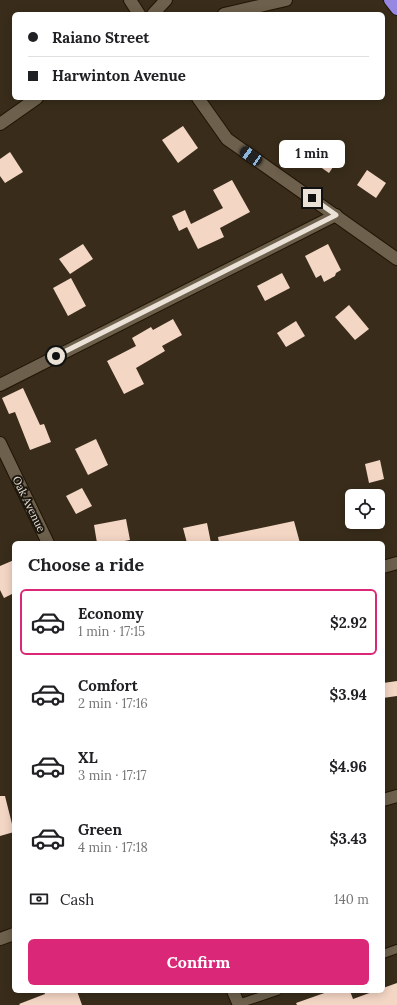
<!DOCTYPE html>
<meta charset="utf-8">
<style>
:root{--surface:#fff;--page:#f2f2f2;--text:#202124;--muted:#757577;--line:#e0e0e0;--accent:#db2777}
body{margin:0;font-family:Lora,serif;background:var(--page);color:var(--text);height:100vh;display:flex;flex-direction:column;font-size:15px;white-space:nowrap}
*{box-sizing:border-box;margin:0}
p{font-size:13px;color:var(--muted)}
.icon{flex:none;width:22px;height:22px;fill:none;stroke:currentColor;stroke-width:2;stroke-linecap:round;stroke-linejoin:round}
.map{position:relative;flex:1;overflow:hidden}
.drawer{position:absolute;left:12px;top:541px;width:373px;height:452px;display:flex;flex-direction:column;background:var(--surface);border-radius:6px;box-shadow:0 2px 10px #0003}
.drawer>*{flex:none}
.guide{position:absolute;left:12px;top:12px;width:373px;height:88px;border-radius:6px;box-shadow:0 2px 10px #0003;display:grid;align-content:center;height:88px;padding:0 16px;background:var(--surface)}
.fabs{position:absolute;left:345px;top:489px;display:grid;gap:8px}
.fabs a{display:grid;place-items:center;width:40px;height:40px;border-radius:6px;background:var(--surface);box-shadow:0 2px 10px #0003;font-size:20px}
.end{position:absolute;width:18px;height:18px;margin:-9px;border:5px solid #eae2d7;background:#111;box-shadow:0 0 0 2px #111}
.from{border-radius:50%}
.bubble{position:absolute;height:28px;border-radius:6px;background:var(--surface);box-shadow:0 2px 10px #0003;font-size:13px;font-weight:800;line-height:28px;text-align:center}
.car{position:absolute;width:12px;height:24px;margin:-12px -6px;border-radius:5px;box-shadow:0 0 3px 1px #0007;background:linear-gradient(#222 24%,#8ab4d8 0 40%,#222 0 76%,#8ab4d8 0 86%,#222 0)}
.guide b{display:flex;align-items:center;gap:14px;height:38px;font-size:15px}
.guide b+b{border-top:1px solid var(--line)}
.guide i{width:10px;height:10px;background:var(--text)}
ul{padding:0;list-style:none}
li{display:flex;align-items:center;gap:12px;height:66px;margin:0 8px 6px;padding:0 8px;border:2px solid transparent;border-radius:6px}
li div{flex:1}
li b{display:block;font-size:15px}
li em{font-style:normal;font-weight:800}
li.on{border-color:var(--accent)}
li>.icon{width:36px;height:36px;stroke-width:1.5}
h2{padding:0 16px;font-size:18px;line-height:48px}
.pay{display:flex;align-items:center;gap:10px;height:44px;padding:0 16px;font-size:15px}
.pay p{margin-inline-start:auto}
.button{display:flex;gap:8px;margin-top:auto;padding:8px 16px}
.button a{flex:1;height:46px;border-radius:6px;background:var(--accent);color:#fff;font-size:16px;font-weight:800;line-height:46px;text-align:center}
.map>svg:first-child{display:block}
.building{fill:#f4d6c5}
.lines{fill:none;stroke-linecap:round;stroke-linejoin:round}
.service-casing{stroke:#201404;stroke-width:10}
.minor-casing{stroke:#201404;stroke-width:14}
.secondary-casing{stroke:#201404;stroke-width:14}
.motorway-casing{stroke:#201404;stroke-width:14}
.service{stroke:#6d604c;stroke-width:8}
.minor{stroke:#6d604c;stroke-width:12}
.secondary{stroke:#6d604c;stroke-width:12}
.motorway{stroke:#9687e3;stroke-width:12}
.route{stroke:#eae2d7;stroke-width:5}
.labels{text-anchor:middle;stroke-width:4;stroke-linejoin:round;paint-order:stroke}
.street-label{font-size:11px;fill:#eae2d7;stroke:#1b160e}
</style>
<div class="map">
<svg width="397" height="1005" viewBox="0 0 397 1005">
<rect width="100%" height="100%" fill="#392c1a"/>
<g class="building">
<polygon points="183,126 198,148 178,163 162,140"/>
<polygon points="321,142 341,155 329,173 309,159"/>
<polygon points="10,152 23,172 5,183 0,176 0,159"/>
<polygon points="367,170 386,183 376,198 357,185"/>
<polygon points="232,180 250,212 220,228 224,237 198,249 187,227 179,231 172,216 185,210 191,224 223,208 213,190"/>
<polygon points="83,244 93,259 70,274 59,259"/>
<polygon points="328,244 341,270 336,273 335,276 324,282 321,275 316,278 305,256"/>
<polygon points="282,273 290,288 265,301 257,286"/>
<polygon points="71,278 86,306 68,316 53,288"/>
<polygon points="349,305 369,329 355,340 335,317"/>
<polygon points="173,319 182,335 162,346 165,351 136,368 144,384 124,394 107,361 136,346 132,338 151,327 153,330"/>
<polygon points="296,321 305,336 286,347 277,333"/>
<polygon points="23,388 40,425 44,424 51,442 30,450 15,412 9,414 2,398"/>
<polygon points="96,439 108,465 88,475 75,449"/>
<polygon points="380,460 384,479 369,483 365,464"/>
<polygon points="82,488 92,506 76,514 66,496"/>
<polygon points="126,519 130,540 114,543 97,543 94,525"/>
<polygon points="294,521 300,543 219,543 218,537"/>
<polygon points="207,523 211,543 187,543 183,528"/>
<polygon points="14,560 14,593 4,598 0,590 0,566"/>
<polygon points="397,681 397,696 383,698 383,683"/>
<polygon points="0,796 5,796 14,832 0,836"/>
<polygon points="397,983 397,1005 297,1005 296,1003 330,991 350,991 353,999 375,991 383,991 383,988"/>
<polygon points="44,991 77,991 82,1005 20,1005 19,1004 45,994"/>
</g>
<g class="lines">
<defs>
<g id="service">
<polyline points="383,954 397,949"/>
<polyline points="238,1004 277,991"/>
</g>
<g id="minor">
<polyline points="0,385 336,215"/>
<polyline points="0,443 48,543"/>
<polyline points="383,567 397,563"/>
<polyline points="383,800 397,796"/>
<polyline points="0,939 14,934"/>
<polyline points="233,991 239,1005"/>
</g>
<g id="secondary">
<polyline points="130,0 139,14"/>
<polyline points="153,14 166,0"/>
<polyline points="224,14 286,0"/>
<polyline points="198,98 227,139 397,259"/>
<polyline points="0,124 37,98"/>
</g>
<polyline id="motorway" points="390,0 397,9"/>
</defs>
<use href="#service" class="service-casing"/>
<use href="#minor" class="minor-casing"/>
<use href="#secondary" class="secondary-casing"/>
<use href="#motorway" class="motorway-casing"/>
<use href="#service" class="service"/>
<use href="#minor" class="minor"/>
<use href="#secondary" class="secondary"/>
<use href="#motorway" class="motorway"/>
</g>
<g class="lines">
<polyline class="route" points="56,356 336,215 312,198"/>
</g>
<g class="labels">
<g class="street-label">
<text transform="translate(29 504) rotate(64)" y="4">Oak Avenue</text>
</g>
</g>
</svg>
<div class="fabs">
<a><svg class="icon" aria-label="locate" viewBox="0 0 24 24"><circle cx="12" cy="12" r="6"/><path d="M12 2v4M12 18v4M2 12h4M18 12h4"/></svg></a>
</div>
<i class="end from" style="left:56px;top:356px"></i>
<i class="end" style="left:312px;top:198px"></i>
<div class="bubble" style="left:279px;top:140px;width:66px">1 min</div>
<i class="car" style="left:251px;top:156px;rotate:305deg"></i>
<div class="guide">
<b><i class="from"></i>Raiano Street</b>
<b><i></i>Harwinton Avenue</b>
</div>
<section class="drawer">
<h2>Choose a ride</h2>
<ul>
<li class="on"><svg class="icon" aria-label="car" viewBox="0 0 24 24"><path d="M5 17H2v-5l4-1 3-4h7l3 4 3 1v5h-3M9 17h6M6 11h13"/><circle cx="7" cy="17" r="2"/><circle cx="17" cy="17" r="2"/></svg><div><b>Economy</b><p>1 min · 17:15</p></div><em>$2.92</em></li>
<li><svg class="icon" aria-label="car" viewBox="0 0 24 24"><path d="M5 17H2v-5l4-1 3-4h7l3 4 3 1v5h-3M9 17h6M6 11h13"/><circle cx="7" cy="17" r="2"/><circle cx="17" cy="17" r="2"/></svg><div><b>Comfort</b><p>2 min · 17:16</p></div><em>$3.94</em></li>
<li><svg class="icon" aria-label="car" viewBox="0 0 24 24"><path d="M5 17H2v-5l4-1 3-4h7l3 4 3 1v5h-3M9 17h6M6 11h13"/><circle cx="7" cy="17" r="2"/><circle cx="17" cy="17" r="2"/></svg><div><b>XL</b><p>3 min · 17:17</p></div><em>$4.96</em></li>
<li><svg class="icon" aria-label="car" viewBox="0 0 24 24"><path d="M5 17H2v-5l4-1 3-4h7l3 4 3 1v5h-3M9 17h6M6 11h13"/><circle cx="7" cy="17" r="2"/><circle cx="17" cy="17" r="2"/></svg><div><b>Green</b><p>4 min · 17:18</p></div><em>$3.43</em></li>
</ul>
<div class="pay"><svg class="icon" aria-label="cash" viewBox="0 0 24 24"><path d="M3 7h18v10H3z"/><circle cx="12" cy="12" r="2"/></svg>Cash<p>140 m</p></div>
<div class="button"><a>Confirm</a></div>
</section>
</div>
